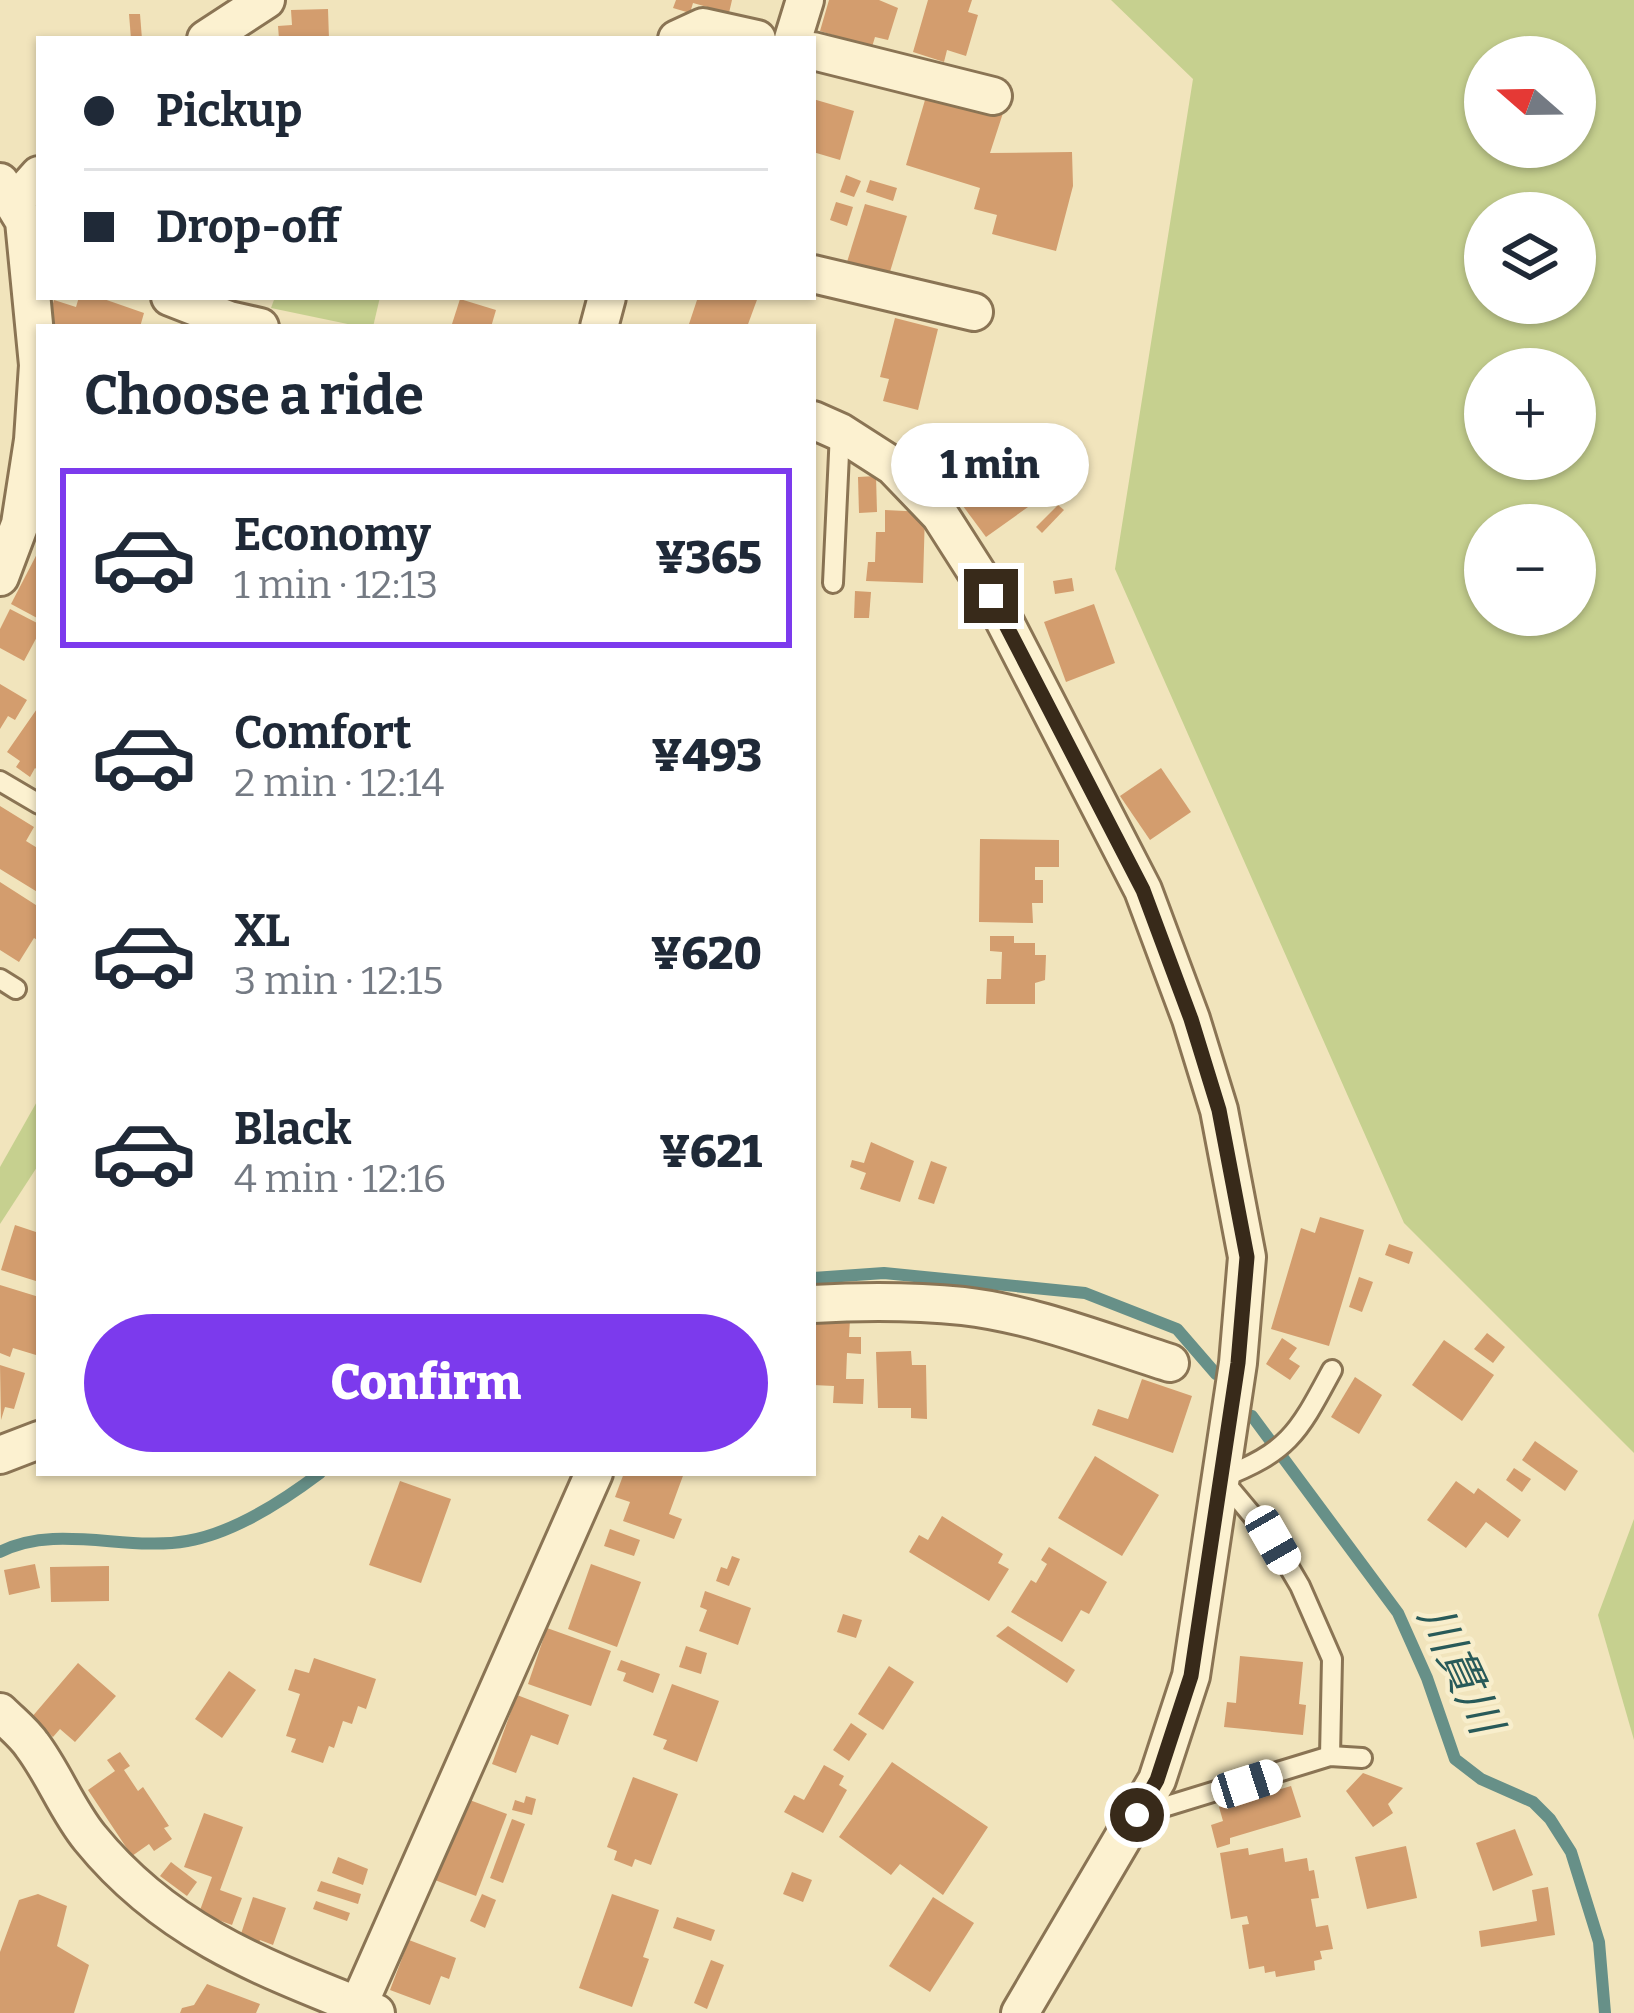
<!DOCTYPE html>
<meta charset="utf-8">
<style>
:root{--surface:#fff;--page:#f6f6f7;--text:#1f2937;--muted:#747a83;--line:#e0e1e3;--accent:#7c3aed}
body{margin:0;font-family:Bitter,"Noto Sans JP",serif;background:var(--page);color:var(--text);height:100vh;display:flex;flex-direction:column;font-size:45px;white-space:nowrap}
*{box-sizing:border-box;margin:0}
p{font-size:39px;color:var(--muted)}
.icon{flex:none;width:66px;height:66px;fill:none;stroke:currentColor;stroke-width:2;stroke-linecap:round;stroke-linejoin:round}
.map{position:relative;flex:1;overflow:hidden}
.panel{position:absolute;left:36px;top:324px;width:780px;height:1152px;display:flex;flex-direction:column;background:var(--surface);border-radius:0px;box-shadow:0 3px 9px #0004}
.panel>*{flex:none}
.guide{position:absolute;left:36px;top:36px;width:780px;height:264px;border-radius:0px;box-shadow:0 3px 9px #0004;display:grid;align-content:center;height:264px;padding:0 48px;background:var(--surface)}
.needle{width:78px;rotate:290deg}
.tools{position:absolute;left:1464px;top:36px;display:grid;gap:24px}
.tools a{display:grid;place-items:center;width:132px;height:132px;border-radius:50%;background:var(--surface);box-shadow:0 3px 9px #0004;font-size:60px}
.end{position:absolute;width:54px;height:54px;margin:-27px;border:15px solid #382a1a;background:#fff;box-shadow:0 0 0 6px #fff}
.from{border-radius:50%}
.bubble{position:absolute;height:84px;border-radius:42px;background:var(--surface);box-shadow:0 3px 9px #0004;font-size:39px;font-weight:800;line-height:84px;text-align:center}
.car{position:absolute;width:36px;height:72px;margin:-36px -18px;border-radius:15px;box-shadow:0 0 9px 3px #0007;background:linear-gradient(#fff 24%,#345 0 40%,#fff 0 76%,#345 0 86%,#fff 0)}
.guide b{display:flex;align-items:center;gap:42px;height:114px;font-size:45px}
.guide b+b{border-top:3px solid var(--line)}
.guide i{width:30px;height:30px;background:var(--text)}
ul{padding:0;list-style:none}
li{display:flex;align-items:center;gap:36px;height:180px;margin:0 24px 18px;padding:0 24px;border:6px solid transparent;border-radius:0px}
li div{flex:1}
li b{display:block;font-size:45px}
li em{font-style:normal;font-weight:800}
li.current{border-color:var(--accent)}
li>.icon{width:108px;height:108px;stroke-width:1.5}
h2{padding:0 48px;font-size:54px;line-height:144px}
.cta{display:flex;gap:24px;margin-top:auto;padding:24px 48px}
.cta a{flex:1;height:138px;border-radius:72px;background:var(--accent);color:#fff;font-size:48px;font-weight:800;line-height:138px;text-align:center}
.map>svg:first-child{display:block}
.green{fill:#c6d08f;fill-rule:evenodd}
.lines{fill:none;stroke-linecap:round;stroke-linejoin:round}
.stream{stroke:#679088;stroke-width:12}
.building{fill:#d39d6e}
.service-casing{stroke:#8a7454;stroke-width:24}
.minor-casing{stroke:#8a7454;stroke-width:42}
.service{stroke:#fcf1d0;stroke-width:18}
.minor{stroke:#fcf1d0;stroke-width:36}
.route{stroke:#382a1a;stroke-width:15}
.labels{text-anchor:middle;stroke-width:9;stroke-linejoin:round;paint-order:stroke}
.water-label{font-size:45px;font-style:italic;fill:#285a59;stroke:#f8eecc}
</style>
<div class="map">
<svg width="1634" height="2013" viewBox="0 0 1634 2013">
<rect width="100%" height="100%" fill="#f1e4bc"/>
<g class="green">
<path d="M1111 0H1634V1453L1404 1223 1115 569 1193 79ZM1575 57V147H1485V57ZM1575 213V303H1485V213ZM1575 369V459H1485V369ZM1575 525V615H1485V525Z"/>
<polygon points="275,297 380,297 373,327 362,327 271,308"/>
<polygon points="39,1098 39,1164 0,1224 0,1167"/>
<polygon points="1634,1519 1634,1740 1598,1615"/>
</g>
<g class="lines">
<g class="stream">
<polyline points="813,1278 884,1273 1085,1293 1177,1329 1216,1374"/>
<polyline points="1252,1416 1398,1613 1427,1678 1455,1759 1481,1779 1533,1802 1550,1819 1571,1852 1599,1942 1605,2013"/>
<path d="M0 1552C56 1523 127 1552 187 1541 234 1533 283 1501 320 1473"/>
</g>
</g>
<g class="building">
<polygon points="676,0 732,0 729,13 693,3 690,13 673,8"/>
<polygon points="829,0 879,0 898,8 888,40 875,37 872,47 820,31"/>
<polygon points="928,0 972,0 968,12 978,15 966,56 947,50 944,62 913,52"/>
<polygon points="328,9 329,39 279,39 278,26 292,25 291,10"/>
<polygon points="129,14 140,14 142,39 131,39"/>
<polygon points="932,76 972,103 1003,113 990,153 1072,152 1073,186 1056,251 992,234 997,215 974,209 980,188 906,165"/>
<polygon points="813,99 854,111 840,160 813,152"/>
<polygon points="846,175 861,181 854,197 840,192"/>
<polygon points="870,180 897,188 893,201 866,192"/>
<polygon points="836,202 853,207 847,226 830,220"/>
<polygon points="865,204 907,216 889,275 847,262"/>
<polygon points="79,297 98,297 144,313 140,327 46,327 54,300 76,307"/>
<polygon points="698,297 758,297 747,327 688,327"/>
<polygon points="460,299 496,310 491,327 452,324"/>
<polygon points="895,318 938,329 918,410 883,401 889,379 880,377"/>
<polygon points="1014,457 1042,497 986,537 957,498"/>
<polygon points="876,476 877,512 859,513 858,477"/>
<polygon points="1058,505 1064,510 1042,533 1036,527"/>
<polygon points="885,510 925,512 923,583 866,581 868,562 875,562 876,532 885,532"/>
<polygon points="39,550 39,619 11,604"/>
<polygon points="1072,578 1074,591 1055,594 1053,581"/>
<polygon points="855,591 871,592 869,618 854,618"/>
<polygon points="972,602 981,618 964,628 958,618 964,615 962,604"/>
<polygon points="1094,604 1115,663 1066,682 1044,622"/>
<polygon points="10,609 39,624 39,633 24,661 0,648 0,629"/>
<polygon points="0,684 27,700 15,720 8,716 0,729"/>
<polygon points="39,706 39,771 35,768 30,777 16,767 20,761 7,752"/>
<polygon points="1161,768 1191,812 1150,840 1120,796"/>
<polygon points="0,806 34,827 26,841 39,849 39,893 0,869"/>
<polygon points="980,839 1059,840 1059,867 1035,867 1035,880 1043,880 1043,903 1032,903 1033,923 979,922"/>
<polygon points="0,882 39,907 39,941 34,938 19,962 0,950"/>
<polygon points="990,936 1014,936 1014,943 1035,943 1035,955 1046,955 1045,980 1035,983 1035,1004 986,1004 987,979 1001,979 1002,952 990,951"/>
<polygon points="871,1142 914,1161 900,1202 860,1189 866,1173 850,1167 852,1160 864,1163"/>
<polygon points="931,1161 947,1167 934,1204 918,1199"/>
<polygon points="1320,1217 1364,1230 1329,1346 1271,1329 1301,1228 1315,1233"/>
<polygon points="15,1225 39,1233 39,1282 1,1270"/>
<polygon points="1389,1244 1413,1252 1409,1264 1385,1255"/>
<polygon points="1359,1277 1373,1282 1362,1312 1349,1307"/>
<polygon points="0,1285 39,1297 36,1355 13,1348 10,1357 0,1353"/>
<polygon points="813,1319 850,1320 849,1337 861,1337 861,1354 847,1353 846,1379 864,1379 863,1404 833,1403 834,1386 813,1385"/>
<polygon points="1487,1333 1505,1347 1493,1363 1474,1349"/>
<polygon points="1282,1338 1297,1348 1289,1359 1300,1366 1290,1380 1266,1364"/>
<polygon points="1444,1340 1494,1375 1462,1421 1412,1385"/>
<polygon points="911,1351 912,1365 926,1365 927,1419 911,1418 911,1408 878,1408 876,1352"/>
<polygon points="0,1365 25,1373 14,1409 5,1407 1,1420"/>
<polygon points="1355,1377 1382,1395 1359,1434 1331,1417"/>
<polygon points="1142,1379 1192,1396 1173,1453 1092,1425 1098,1409 1128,1419"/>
<polygon points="1535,1441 1578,1471 1565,1491 1522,1460"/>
<polygon points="1095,1456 1159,1495 1122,1556 1058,1518"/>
<polygon points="1514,1468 1531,1479 1522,1492 1506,1480"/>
<polygon points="624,1473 684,1473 669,1514 682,1519 674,1539 623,1521 630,1502 615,1497"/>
<polygon points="400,1481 451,1499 421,1583 369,1565"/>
<polygon points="1456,1481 1474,1494 1478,1488 1521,1520 1508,1538 1486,1522 1466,1548 1427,1520"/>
<polygon points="942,1516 1003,1554 998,1563 1009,1569 989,1601 909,1552 919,1535 928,1540"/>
<polygon points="610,1529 640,1540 634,1556 604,1546"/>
<polygon points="1049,1547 1107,1582 1089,1614 1081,1610 1062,1642 1011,1612 1031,1580 1036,1583 1047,1564 1041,1560"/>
<polygon points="732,1556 740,1559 729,1586 716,1581 721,1567 727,1569"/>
<polygon points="35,1564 40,1588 9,1595 4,1570"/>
<polygon points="591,1564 641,1582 617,1647 568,1629"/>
<polygon points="109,1566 109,1601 51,1602 50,1567"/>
<polygon points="705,1591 751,1608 738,1645 699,1631 707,1610 700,1607"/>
<polygon points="843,1614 862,1620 856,1638 837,1632"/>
<polygon points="1008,1626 1075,1670 1067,1683 996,1636"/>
<polygon points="547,1628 611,1651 591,1706 528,1684"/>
<polygon points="686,1646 707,1653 701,1674 679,1667"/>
<polygon points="1240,1656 1303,1662 1299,1704 1306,1705 1303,1735 1224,1727 1227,1702 1236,1703"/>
<polygon points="314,1658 376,1679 366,1709 358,1706 352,1724 343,1721 334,1748 329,1746 323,1763 291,1752 296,1739 286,1736 300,1694 288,1690 295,1669 309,1673"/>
<polygon points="621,1660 660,1674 653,1693 623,1681 626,1673 617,1670"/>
<polygon points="78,1663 116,1696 75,1742 60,1729 53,1737 31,1718"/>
<polygon points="889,1666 914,1682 883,1730 858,1714"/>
<polygon points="229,1671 256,1690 222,1738 195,1719"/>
<polygon points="672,1684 719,1701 697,1762 663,1749 667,1740 653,1735"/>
<polygon points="517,1695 569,1715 558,1745 531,1735 516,1773 492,1764"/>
<polygon points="851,1723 867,1734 849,1761 833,1750"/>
<polygon points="120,1752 130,1766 124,1770 138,1791 143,1787 169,1826 164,1828 172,1839 154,1851 149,1844 132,1856 88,1790 115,1771 107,1760"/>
<polygon points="892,1762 988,1827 943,1895 900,1864 891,1875 839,1837"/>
<polygon points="824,1765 844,1776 839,1785 847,1790 823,1833 784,1812 794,1795 804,1800"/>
<polygon points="1363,1773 1403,1788 1388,1804 1393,1813 1373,1827 1346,1791"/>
<polygon points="633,1777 678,1794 651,1865 635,1859 632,1867 614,1860 617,1851 607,1847"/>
<polygon points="1291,1786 1301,1817 1230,1838 1230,1844 1217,1848 1211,1825 1223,1821 1219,1807"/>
<polygon points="526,1796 536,1799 532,1815 512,1810 515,1800 524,1803"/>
<polygon points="467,1799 507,1814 476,1896 435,1880"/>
<polygon points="204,1813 243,1827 220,1890 242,1898 232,1925 199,1913 212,1877 184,1867"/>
<polygon points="512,1819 525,1824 503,1883 490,1878"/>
<polygon points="1515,1829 1533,1875 1493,1891 1476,1843"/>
<polygon points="1406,1846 1417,1898 1367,1909 1355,1857"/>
<polygon points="1248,1848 1249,1855 1283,1848 1285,1862 1307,1858 1309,1871 1314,1870 1319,1898 1311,1899 1316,1927 1328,1925 1333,1949 1320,1951 1322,1959 1314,1961 1315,1970 1276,1977 1275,1971 1265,1973 1264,1966 1249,1969 1242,1925 1249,1924 1247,1916 1231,1919 1220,1853"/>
<polygon points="338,1857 368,1869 363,1885 332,1873"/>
<polygon points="171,1862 197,1882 187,1896 160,1876"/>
<polygon points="792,1872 812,1880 803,1902 783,1894"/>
<polygon points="321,1881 361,1894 358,1904 317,1891"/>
<polygon points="1548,1887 1555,1935 1481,1947 1479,1931 1537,1921 1532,1890"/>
<polygon points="38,1894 67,1906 57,1946 89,1965 74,2013 0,2013 0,1952 19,1900"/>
<polygon points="482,1894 496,1900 485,1928 470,1921"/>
<polygon points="612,1894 659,1910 643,1957 649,1959 632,2007 579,1988"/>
<polygon points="253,1897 286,1908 273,1945 260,1940 258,1946 239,1940"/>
<polygon points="933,1897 974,1923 930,1992 889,1966"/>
<polygon points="316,1901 350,1913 347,1921 313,1909"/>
<polygon points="677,1917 715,1930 711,1941 673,1928"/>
<polygon points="409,1940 456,1958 449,1979 441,1976 430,2005 390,1990"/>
<polygon points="711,1960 724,1965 707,2009 694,2003"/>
<polygon points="207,1984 260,2004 256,2013 180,2013 182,2008 194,2005"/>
</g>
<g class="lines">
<defs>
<g id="service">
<polyline points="833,583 840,432"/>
<polyline points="0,781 39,804"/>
<polyline points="0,979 16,989"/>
<path d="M1330 1756 1332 1659 1300 1586 1273 1540 1221 1478C1290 1451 1298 1433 1332 1370"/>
<polyline points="1141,1814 1330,1756 1362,1758"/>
</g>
<g id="minor">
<polyline points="206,39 266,0"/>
<polyline points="677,39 703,27 757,39"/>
<polyline points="793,39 805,0"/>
<polyline points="813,51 993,96"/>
<polyline points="0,182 24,221 38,365 33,440 20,524 0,577"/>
<polyline points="14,203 39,175"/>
<polyline points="813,274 974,312"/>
<polyline points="170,297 229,320 260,327"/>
<polyline points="599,327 607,297"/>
<polyline points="813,420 840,432 893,466 940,515 991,595 1143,890 1191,1019 1219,1110 1247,1257 1238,1363 1191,1676 1157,1780 1020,2013"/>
<path d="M813 1304C863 1301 913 1301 963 1306 1033 1314 1103 1342 1170 1363"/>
<polyline points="0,1455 39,1440"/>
<path d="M0 1712C11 1723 24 1733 32 1745 54 1774 67 1810 90 1838 168 1934 266 1969 376 2013"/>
<polyline points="358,2006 594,1473"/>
</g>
</defs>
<use href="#service" class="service-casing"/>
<use href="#minor" class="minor-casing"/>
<use href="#service" class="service"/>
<use href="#minor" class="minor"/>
</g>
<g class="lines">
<polyline class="route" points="991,596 1143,890 1191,1019 1219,1110 1247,1257 1238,1363 1191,1676 1157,1780 1137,1815"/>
</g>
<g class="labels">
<g class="water-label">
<text transform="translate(1461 1669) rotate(65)" y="16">川貫川</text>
</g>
</g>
</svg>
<div class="tools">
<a><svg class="needle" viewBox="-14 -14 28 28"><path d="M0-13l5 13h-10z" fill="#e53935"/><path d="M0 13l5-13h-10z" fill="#747a83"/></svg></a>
<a><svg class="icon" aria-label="layers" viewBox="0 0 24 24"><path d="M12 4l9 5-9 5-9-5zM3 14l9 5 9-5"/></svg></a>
<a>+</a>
<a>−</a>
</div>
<i class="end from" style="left:1137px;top:1815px"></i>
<i class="end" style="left:991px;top:596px"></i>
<div class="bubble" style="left:891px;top:423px;width:198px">1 min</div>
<i class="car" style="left:1273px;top:1540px;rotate:150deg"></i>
<i class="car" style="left:1247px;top:1784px;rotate:72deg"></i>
<div class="guide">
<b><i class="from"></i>Pickup</b>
<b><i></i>Drop-off</b>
</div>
<section class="panel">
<h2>Choose a ride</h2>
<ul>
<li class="current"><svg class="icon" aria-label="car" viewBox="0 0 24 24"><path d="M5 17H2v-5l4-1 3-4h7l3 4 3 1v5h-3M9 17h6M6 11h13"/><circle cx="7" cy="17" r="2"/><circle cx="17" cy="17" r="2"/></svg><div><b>Economy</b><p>1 min · 12:13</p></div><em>¥365</em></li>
<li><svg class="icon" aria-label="car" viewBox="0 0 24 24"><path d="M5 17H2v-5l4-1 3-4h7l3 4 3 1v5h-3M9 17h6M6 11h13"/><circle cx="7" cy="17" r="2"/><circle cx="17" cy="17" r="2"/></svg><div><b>Comfort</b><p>2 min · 12:14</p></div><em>¥493</em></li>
<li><svg class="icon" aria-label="car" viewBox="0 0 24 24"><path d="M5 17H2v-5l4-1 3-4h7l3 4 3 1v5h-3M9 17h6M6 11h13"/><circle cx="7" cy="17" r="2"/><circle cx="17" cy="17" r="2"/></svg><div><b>XL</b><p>3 min · 12:15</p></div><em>¥620</em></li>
<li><svg class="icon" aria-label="car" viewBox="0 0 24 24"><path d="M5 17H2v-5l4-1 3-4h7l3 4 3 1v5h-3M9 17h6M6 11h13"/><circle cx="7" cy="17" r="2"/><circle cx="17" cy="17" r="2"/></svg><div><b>Black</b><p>4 min · 12:16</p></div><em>¥621</em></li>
</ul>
<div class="cta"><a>Confirm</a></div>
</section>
</div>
